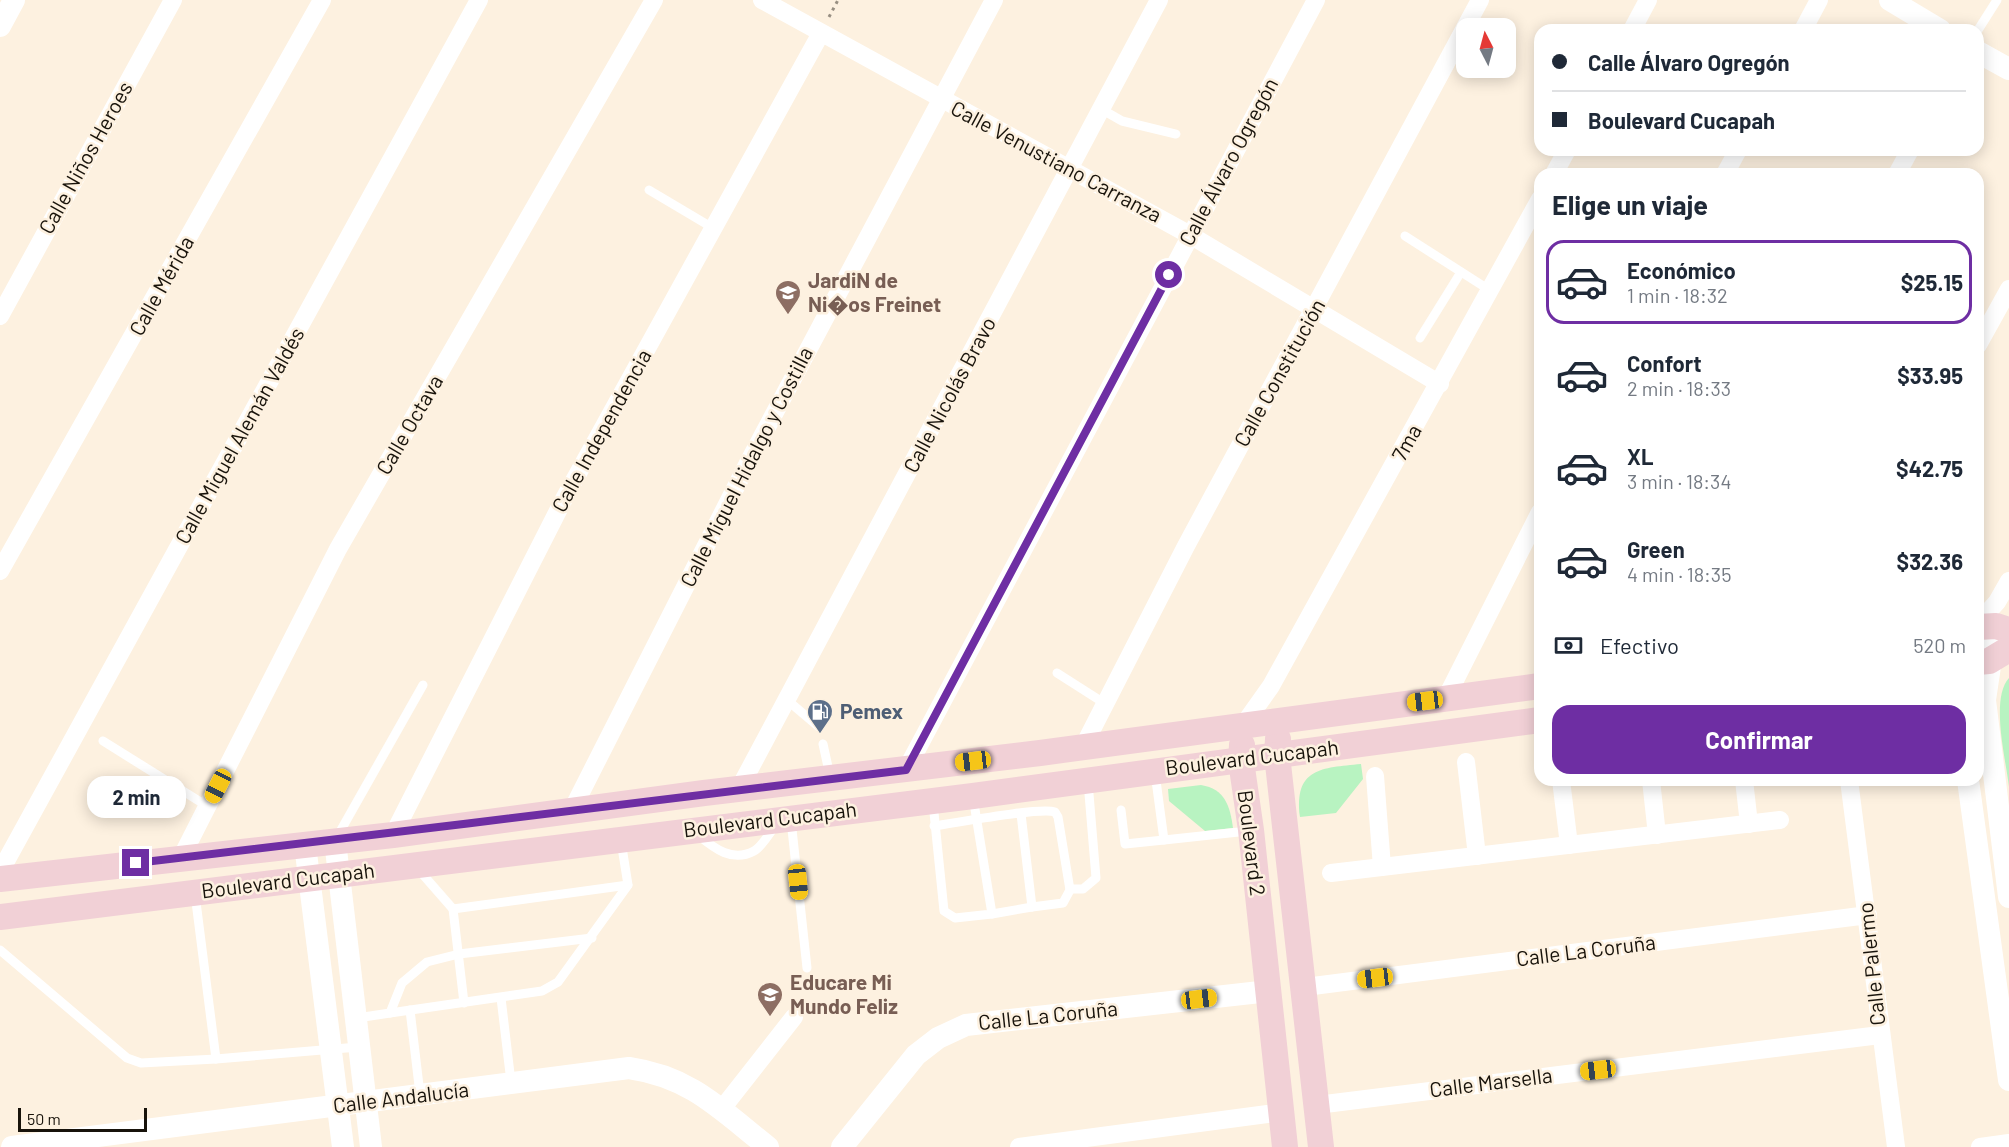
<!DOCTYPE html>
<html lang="es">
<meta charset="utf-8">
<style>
:root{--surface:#fff;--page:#f2f2f3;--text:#1f2937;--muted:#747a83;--line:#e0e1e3;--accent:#6e2ea3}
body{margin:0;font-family:Barlow,sans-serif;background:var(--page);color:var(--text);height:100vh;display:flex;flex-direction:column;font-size:22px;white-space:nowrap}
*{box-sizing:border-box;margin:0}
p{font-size:20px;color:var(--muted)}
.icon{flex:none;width:33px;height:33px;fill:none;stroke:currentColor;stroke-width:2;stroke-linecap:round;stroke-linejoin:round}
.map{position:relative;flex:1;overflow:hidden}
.panel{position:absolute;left:1534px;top:168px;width:450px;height:618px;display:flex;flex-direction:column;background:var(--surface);border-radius:18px;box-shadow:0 3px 15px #0003}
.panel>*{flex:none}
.hud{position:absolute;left:1534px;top:24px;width:450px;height:132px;border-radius:18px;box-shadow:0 3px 15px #0003;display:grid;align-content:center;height:132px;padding:0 18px;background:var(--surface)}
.needle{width:39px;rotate:354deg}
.buttons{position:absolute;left:1456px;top:18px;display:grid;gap:12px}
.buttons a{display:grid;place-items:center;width:60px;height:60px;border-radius:12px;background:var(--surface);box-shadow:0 3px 15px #0003;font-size:30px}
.scale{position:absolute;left:18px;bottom:15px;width:129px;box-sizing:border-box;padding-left:6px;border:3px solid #18130b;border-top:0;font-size:16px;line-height:21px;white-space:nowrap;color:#18130b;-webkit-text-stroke:4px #fdf1e0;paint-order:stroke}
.end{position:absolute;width:27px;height:27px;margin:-14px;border:8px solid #6e2ea3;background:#fff;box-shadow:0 0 0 3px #fff}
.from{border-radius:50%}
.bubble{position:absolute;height:42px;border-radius:18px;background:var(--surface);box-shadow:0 3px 15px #0003;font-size:20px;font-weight:700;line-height:42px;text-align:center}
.car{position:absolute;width:18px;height:36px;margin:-18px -9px;border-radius:8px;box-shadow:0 0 4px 2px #0007;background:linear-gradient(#f5c518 24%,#345 0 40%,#f5c518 0 76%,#345 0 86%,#f5c518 0)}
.hud b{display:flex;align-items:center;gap:21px;height:57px;font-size:22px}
.hud b+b{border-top:2px solid var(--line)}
.hud i{width:15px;height:15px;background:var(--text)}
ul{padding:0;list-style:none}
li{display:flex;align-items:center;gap:18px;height:84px;margin:0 12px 9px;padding:0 6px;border:3px solid transparent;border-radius:18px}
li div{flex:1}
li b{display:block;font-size:22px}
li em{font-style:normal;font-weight:700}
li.current{border-color:var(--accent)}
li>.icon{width:54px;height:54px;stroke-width:1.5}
h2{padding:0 18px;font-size:27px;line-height:72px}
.pay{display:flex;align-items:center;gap:15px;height:66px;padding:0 18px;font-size:22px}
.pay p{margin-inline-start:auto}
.action{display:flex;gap:12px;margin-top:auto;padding:12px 18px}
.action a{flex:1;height:69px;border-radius:18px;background:var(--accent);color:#fff;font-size:24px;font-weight:700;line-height:69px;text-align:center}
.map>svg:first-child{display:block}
.green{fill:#b8f3c1}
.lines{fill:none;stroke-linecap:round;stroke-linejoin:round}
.path{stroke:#988f82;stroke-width:3;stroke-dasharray:3 4.5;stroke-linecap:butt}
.service{stroke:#fff;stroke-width:9}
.minor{stroke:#fff;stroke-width:18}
.tertiary{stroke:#fff;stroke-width:22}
.secondary{stroke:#f1d0d6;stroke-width:26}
.route{stroke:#6e2ea3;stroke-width:8}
.labels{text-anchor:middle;stroke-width:5;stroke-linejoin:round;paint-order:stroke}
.street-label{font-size:21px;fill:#18130b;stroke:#fdf1e0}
.education-label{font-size:21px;font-weight:bold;fill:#785e54;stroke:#fdf1e0;text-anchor:start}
.service-label{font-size:21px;font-weight:bold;fill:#4e5e75;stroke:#fdf1e0;text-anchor:start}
</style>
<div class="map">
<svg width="2009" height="1147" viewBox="0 0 2009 1147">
<rect width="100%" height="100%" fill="#fdf1e0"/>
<g class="green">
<path d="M2009 678V787C2006 760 1990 699 2009 678Z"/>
<path d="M1361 764 1363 779 1336 813 1300 817C1294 768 1321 768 1361 764Z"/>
<path d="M1201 785C1225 789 1230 806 1233 828L1205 831 1169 801 1168 789Z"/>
</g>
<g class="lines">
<polyline class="path" points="829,17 838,0"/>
<g class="service">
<polyline points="1978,30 1997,0"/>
<polyline points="1101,109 1122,121 1176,134"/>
<polyline points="649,190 713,228"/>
<polyline points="1405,236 1491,291"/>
<polyline points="1420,338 1461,272"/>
<polyline points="1057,673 1104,703"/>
<polyline points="787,700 819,727"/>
<polyline points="103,741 207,806"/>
<polyline points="823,744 830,776"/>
<polyline points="933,803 944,911 955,918 992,914 973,797"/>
<polyline points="1121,810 1125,844 1164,840 1155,773"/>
<polyline points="791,820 807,968"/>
<path d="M934 826C956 823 1039 807 1055 812L1058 817 1070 890 1063 903 1032 907 1021 814"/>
<path d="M698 835C714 848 732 863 754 851 762 847 770 832 776 825"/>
<polyline points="337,837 423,685"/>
<polyline points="1164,840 1248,831"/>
<polyline points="418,869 453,909"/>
<polyline points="1070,889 1083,889 1096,878 1088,782"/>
<polyline points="195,894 216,1059 358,1047"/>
<polyline points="992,914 1032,907"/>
<polyline points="0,950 127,1058 141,1063 216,1059"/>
<polyline points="501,998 511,1082"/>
<polyline points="464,1003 453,909 628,885"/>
<polyline points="410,1010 420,1094"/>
<polyline points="390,1013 542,991 558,982 628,885 621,841"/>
<polyline points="357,1018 390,1013 402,983 427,962 459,954 592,938"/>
</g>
<g class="minor">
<polyline points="762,0 1190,235 1440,384"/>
<polyline points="1632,30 1648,0"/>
<polyline points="1803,30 1819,0"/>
<polyline points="1554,174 1567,150"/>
<polyline points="1725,174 1738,150"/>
<polyline points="1897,174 1910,150"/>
<polyline points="0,316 173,0"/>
<polyline points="1978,345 2009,289"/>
<polyline points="0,571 322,0"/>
<polyline points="1978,623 1997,602 2009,581"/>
<polyline points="1446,698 1540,512"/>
<polyline points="1244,724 1271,686 1540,199"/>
<polyline points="1083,747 1186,546 1480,0"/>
<polyline points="1466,762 1477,856"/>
<polyline points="906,770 1316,0"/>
<polyline points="1375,776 1382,867"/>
<polyline points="1561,780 1569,845"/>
<polyline points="1651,780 1657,835"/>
<polyline points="1744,780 1749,824"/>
<polyline points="1849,780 1896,1147"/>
<polyline points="739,789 1159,0"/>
<polyline points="572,810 748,463 994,0"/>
<polyline points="393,835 565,497 821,33"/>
<polyline points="181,858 338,549 654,0"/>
<polyline points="0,872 479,0"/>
<polyline points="1331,873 1780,820"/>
<polyline points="1305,987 1868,915"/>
<polyline points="1317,1105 1880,1035"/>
<polyline points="721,1110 794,1017"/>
<polyline points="1019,1147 1282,1112"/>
<polyline points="1980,1147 2009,1143"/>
</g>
<g class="tertiary">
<polyline points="1890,0 1940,30"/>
<polyline points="0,26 14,0"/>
<polyline points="1978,52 2009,69"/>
<polyline points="1996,626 1985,700 2009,897"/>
<polyline points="1968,780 2009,1080"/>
<polyline points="335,841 371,1147"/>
<polyline points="305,845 343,1147"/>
<path d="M12 1147 629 1068C691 1077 720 1109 768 1147"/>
<polyline points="842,1147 916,1055 938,1038 966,1025 1269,991"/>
</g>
<g class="secondary">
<polyline points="1978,627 1996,626 2009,630"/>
<polyline points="1978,662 1989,661 2009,649"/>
<polyline points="1278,739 1277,755 1321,1147"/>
<polyline points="1242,745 1241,761 1251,830 1285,1147"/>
<polyline points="0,879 393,835 704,793 1040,753 1540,686"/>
<polyline points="0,917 973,796 1540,720"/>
</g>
</g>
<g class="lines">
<path class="route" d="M136 863C393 834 649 800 906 770L1169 275"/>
</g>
<defs>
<symbol id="school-pin" viewBox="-11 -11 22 30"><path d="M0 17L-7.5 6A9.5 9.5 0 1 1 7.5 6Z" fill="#8d6e63" stroke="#fdf1e0"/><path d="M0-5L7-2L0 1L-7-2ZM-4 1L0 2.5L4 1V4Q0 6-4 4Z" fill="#fff"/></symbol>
<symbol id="fuel-pin" viewBox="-11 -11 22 30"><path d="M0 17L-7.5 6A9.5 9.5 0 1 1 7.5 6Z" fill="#5c6f8a" stroke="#fdf1e0"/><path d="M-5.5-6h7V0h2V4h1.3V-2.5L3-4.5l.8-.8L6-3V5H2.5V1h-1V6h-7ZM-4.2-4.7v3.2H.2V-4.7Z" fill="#fff"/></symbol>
</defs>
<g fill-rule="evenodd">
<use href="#school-pin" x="773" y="278" width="30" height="40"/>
<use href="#fuel-pin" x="805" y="697" width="30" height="40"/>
<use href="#school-pin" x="755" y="980" width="30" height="40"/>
</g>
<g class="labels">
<g class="street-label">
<text transform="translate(86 158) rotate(-61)" y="7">Calle Niños Heroes</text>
<text transform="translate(1056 162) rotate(28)" y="7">Calle Venustiano Carranza</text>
<text transform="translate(1229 162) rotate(-62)" y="7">Calle Álvaro Ogregón</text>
<text transform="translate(162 286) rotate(-61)" y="7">Calle Mérida</text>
<text transform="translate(1280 373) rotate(-61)" y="7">Calle Constitución</text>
<text transform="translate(950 395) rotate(-62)" y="7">Calle Nicolás Bravo</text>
<text transform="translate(410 425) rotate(-60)" y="7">Calle Octava</text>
<text transform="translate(602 431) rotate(-61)" y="7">Calle Independencia</text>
<text transform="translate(240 436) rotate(-61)" y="7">Calle Miguel Alemán Valdés</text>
<text transform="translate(1407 443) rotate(-61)" y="7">7ma</text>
<text transform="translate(747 467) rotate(-63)" y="7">Calle Miguel Hidalgo y Costilla</text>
<text transform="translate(1252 758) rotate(-7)" y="7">Boulevard Cucapah</text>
<text transform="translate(770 820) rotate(-7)" y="7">Boulevard Cucapah</text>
<text transform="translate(1251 843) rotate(83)" y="7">Boulevard 2</text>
<text transform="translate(288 881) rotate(-7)" y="7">Boulevard Cucapah</text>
<text transform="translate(1586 951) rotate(-7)" y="7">Calle La Coruña</text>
<text transform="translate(1872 964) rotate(-96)" y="7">Calle Palermo</text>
<text transform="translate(1048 1016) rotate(-6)" y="7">Calle La Coruña</text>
<text transform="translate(1491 1083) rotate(-7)" y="7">Calle Marsella</text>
<text transform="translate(401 1098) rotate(-7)" y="7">Calle Andalucía</text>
</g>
<g class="education-label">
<text x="808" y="288">JardiN de<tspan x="808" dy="24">Ni�os Freinet</tspan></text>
<text x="790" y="990">Educare Mi<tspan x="790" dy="24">Mundo Feliz</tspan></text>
</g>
<g class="service-label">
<text x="840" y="719">Pemex</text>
</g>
</g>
</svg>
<div class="buttons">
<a><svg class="needle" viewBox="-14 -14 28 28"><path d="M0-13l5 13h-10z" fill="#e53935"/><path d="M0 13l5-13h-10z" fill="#747a83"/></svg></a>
</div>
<div class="scale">50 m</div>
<i class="end from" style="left:1169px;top:275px"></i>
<i class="end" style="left:136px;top:863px"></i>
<div class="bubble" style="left:87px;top:776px;width:99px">2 min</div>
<i class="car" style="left:1425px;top:701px;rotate:263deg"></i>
<i class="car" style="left:973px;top:761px;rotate:263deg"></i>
<i class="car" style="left:218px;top:786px;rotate:207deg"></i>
<i class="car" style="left:798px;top:882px;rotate:174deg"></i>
<i class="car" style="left:1375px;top:978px;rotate:263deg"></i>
<i class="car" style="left:1199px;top:999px;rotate:83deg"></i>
<i class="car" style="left:1598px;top:1070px;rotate:263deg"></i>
<div class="hud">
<b><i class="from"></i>Calle Álvaro Ogregón</b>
<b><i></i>Boulevard Cucapah</b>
</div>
<section class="panel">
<h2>Elige un viaje</h2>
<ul>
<li class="current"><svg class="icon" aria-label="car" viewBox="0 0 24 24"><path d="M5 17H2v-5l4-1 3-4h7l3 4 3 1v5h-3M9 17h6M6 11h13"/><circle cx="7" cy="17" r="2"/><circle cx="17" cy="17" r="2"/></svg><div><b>Económico</b><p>1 min · 18:32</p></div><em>$25.15</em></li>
<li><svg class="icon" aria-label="car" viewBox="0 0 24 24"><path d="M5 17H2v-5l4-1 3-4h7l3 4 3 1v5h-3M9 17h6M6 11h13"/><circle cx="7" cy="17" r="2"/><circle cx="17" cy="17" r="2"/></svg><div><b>Confort</b><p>2 min · 18:33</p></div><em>$33.95</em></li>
<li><svg class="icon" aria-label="car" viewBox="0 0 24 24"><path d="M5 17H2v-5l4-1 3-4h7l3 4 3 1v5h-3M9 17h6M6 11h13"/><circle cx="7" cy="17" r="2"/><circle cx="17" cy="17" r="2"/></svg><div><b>XL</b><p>3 min · 18:34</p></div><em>$42.75</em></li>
<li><svg class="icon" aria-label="car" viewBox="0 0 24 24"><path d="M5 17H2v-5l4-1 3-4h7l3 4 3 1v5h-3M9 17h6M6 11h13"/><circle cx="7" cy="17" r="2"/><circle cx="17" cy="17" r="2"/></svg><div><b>Green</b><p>4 min · 18:35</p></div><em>$32.36</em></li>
</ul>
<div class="pay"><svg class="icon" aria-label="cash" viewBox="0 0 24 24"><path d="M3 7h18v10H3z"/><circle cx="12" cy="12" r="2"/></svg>Efectivo<p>520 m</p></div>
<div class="action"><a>Confirmar</a></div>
</section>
</div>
